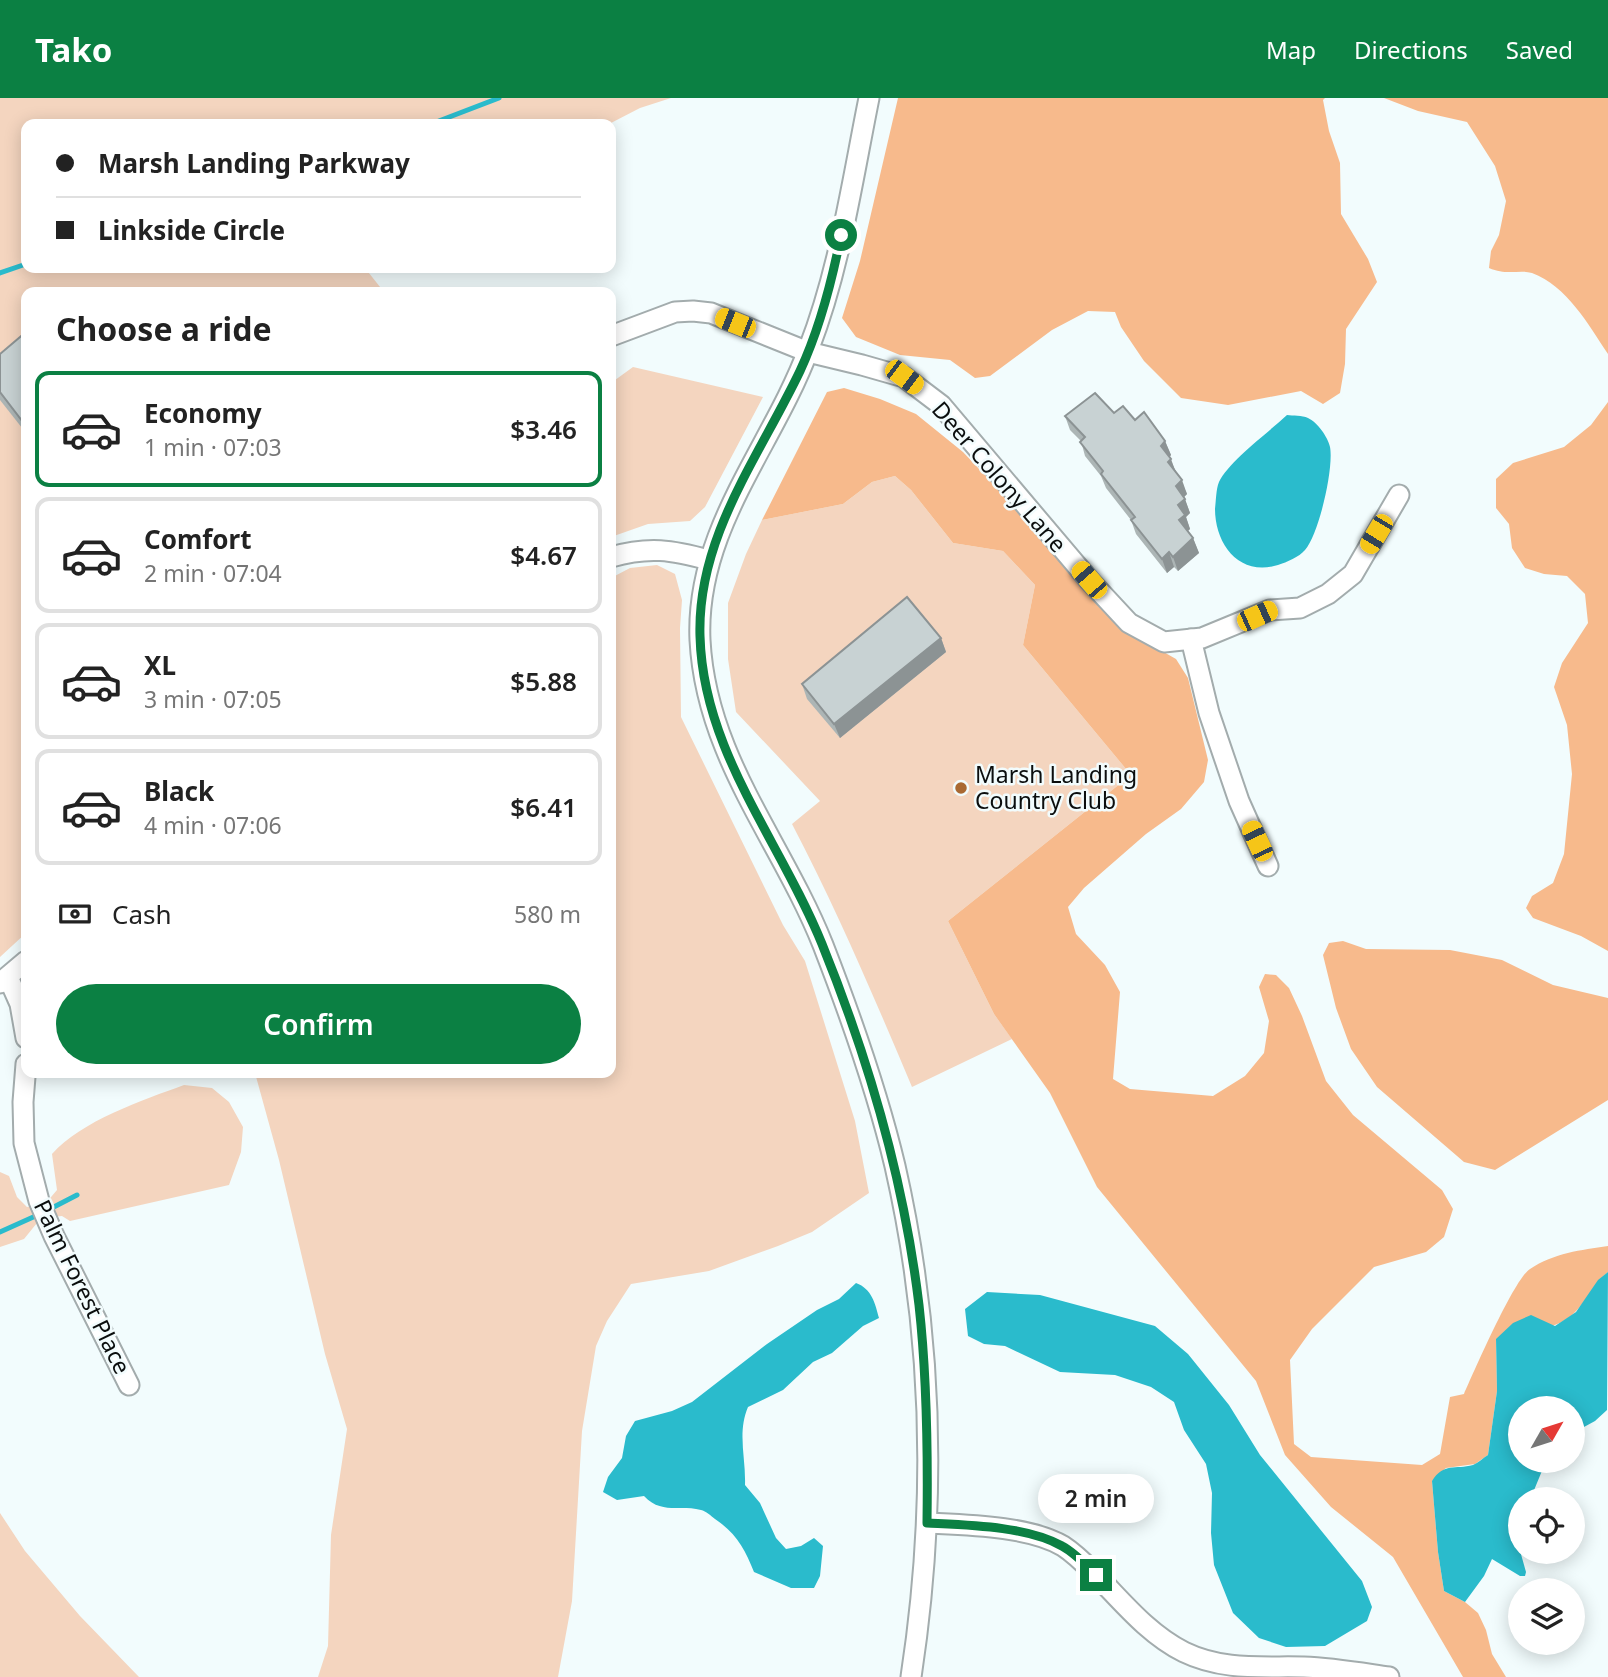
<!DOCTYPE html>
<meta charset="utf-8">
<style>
:root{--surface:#fff;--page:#f2f2f2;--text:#222;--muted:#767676;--line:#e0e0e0;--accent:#0b8043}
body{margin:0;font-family:"Noto Sans",sans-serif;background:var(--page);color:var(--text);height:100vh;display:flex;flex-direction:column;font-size:26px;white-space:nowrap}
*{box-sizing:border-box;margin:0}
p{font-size:23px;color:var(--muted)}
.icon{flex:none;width:38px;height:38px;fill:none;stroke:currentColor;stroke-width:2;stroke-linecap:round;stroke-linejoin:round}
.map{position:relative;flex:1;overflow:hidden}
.drawer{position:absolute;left:21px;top:189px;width:595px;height:791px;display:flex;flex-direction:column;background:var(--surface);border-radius:14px;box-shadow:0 4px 18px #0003}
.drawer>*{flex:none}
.banner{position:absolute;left:21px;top:21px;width:595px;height:154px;border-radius:14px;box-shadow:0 4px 18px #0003;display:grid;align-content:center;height:154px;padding:0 35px;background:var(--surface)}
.needle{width:46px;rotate:51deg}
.buttons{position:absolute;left:1508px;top:1298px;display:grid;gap:14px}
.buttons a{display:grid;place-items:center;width:77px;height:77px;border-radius:50%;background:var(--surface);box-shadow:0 4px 18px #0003;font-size:35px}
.end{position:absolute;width:32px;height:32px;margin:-16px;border:9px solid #0b8043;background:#fff;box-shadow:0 0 0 4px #fff}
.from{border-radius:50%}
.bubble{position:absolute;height:49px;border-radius:24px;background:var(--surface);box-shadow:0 4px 18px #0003;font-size:23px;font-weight:600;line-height:49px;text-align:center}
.car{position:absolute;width:21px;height:42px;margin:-21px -10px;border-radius:9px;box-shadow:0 0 5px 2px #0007;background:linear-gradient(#f5c518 24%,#345 0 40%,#f5c518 0 76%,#345 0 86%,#f5c518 0)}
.banner b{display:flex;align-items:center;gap:24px;height:66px;font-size:26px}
.banner b+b{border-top:2px solid var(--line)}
.banner i{width:18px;height:18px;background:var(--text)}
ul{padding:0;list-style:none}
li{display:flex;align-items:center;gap:21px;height:116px;margin:0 14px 10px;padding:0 21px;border:4px solid var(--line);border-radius:14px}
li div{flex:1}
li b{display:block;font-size:26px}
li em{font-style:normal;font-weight:600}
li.current{border-color:var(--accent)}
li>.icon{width:63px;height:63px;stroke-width:1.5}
h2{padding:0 35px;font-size:32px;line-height:84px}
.pay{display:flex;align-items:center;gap:18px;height:77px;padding:0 35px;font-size:26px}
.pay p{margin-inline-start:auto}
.primary-button{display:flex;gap:14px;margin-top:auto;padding:14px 35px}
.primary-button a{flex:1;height:80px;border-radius:42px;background:var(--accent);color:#fff;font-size:28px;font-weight:600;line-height:80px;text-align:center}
header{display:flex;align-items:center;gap:42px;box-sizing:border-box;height:98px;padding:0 35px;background:var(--accent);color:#fff}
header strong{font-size:33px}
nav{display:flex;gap:38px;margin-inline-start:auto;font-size:24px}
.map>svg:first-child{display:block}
.green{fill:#f4d5bf}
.forest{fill:#f7ba8c}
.water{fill:#2abbcc}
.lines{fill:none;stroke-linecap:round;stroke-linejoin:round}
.stream{stroke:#2abbcc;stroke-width:5}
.street-casing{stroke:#a3acad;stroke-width:23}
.street{stroke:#fff;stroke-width:19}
.wall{fill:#acb5b5}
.shaded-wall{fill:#8c9394}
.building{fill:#c8d2d3;stroke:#8c9394;stroke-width:2}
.route{stroke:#0b8043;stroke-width:9}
.poi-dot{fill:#a96932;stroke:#f2fcfd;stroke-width:2.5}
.labels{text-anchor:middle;stroke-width:5;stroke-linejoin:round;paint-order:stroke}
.street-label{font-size:23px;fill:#0b0e0e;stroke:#f2fcfd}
.poi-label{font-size:23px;fill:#0b0e0e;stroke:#f2fcfd;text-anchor:start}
</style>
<header>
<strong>Tako</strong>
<nav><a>Map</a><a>Directions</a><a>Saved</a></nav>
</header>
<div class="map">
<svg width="1608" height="1579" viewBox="0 0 1608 1579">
<rect width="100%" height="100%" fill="#f2fcfd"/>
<g class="green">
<polygon points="0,0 671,0 640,10 609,26 26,26 26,170 365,170 384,194 26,194 26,835 0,859"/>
<polygon points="633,269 763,299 705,409 690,423 648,426 611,439 611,285"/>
<path d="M895 378 911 392 953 445 1003 453 1035 487 1023 547 1131 677 948 823 994 916 1012 941 912 989C874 899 837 812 792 726L820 703 736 614 728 561V505L746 456 762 422 843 406 872 384Z"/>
<polygon points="657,467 675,476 682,502 680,530 681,619 783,827 805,863 855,1023 869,1095 812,1134 778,1148 709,1173 631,1186 607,1223 596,1248 582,1333 572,1503 558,1579 318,1579 328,1548 331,1437 347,1331 325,1256 279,1062 255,975 611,975 611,480 630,470"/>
<path d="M184 987 212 990 229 1004 243 1029 241 1054 229 1087 70 1123 62 1118 41 1120 24 1141 0 1149V1074L9 1078 17 1099 27 1109 46 1105 57 1092 52 1056C81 1023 143 1002 184 987Z"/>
<polygon points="0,1415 25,1453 80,1518 139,1579 0,1579"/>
</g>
<g class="forest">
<polygon points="898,0 1325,0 1323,2 1329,33 1340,65 1341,116 1368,161 1377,184 1346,231 1345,266 1340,295 1323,306 1301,293 1228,307 1181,300 1144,263 1121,229 1115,214 1088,213 1052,232 990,278 975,280 950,262 900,257 856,239 842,220 860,163"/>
<path d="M1384 0H1608V256C1588 226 1567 188 1532 175 1519 171 1508 178 1489 170L1491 153 1499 137 1506 103 1495 68 1467 24 1418 13Z"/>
<path d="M844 290 880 301 916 316 963 354 1000 393 1094 503 1130 535 1176 561 1188 580 1208 662 1204 684 1181 711 1146 736 1084 790 1068 809 1076 836 1105 867 1120 894 1113 981 1130 991 1213 998 1245 978 1264 955 1269 923 1259 889 1265 876 1276 877 1289 890 1302 918 1326 983 1353 1017 1442 1092 1453 1111 1444 1139 1426 1154 1374 1169 1312 1231 1290 1262 1294 1346 1311 1359 1422 1367 1440 1356 1450 1299 1464 1296C1474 1274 1514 1181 1530 1171 1554 1155 1581 1152 1608 1148V1174C1595 1184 1589 1199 1577 1212 1559 1233 1522 1235 1496 1241L1497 1293 1488 1357 1475 1366 1446 1370 1432 1383 1438 1454 1444 1493 1465 1504 1478 1515 1486 1532 1492 1556 1506 1579H1463L1393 1459 1331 1409 1285 1357 1256 1283 1097 1089 1050 995 994 916 948 823 1131 677 1023 547 1035 487 1003 453 953 445 911 392 895 378 872 384 843 406 762 422 827 294Z"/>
<polygon points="1608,304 1608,853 1581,838 1533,820 1526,810 1532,798 1553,785 1564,756 1572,676 1567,627 1554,589 1562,565 1588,525 1585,496 1567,478 1544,476 1525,470 1512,450 1509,426 1496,410 1496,381 1513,365 1564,349 1591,327"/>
<polygon points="1343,843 1366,851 1450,852 1502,862 1553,887 1608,900 1608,1002 1495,1072 1464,1064 1377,989 1351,951 1336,910 1323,857 1329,845"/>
</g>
<g class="water">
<path d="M1287 317C1293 318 1302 317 1308 320 1317 324 1328 339 1330 349 1334 370 1319 436 1305 452 1299 459 1287 464 1278 467 1239 479 1215 446 1215 411 1216 403 1216 391 1219 384 1229 363 1269 334 1287 317Z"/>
<path d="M1608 1174 1607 1312 1595 1323 1573 1335V1311H1521V1363H1546L1530 1402H1521V1431L1517 1442 1526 1474 1525 1478H1520L1492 1461 1484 1478 1465 1504 1444 1493 1438 1454 1432 1383C1444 1364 1455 1372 1473 1367 1478 1365 1483 1360 1488 1357L1497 1293 1496 1241 1513 1225 1531 1217 1555 1228 1576 1214 1598 1182Z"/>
<path d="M856 1185C872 1191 875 1205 879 1220L863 1228 832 1255 813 1264 783 1292 748 1309C737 1335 746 1360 745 1387L760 1405 776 1440 786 1451 801 1448 814 1440 823 1448 820 1478 814 1490H791L754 1474C745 1451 736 1435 715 1421 711 1418 706 1413 701 1412 679 1406 662 1417 644 1398L617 1402 603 1394 608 1379 622 1360 626 1338 635 1323 672 1313 692 1304 767 1246 817 1212 839 1201Z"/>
<polygon points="987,1194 1040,1197 1155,1228 1188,1256 1229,1307 1260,1357 1362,1483 1372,1509 1367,1523 1325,1548 1286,1549 1259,1540 1233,1515 1214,1467 1211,1435 1212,1395 1206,1366 1184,1332 1174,1304 1151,1289 1115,1277 1060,1274 1005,1248 984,1246 968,1238 965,1211"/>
</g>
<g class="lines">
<g class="stream">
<polyline points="431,26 499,0"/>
<polyline points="0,175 26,166"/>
<polyline points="48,1112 77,1097"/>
<polyline points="0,1134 40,1116"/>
</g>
<defs>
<g id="street">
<path d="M869 0C852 84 840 170 809 250 773 348 695 431 700 542 706 659 781 742 823 847 851 919 877 992 895 1068 933 1235 937 1409 911 1579"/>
<polyline points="611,238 675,214 693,213 711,215 808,254 862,267 904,279 941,307 1089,482 1129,525 1164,544 1202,540 1270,512 1300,510 1328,496 1353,476 1399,397"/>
<path d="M611 459C649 448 672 452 709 462"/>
<polyline points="1191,541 1209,615 1239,703 1268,768"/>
<polyline points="8,879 20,906 26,940"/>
<polyline points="0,885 26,863"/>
<polyline points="26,966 23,1004 24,1045 39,1103 54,1138 129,1287"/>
<path d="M927 1425C967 1427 1029 1428 1063 1448 1077 1457 1088 1469 1099 1480 1125 1507 1150 1537 1184 1554 1223 1573 1262 1568 1304 1569 1333 1570 1361 1575 1389 1579"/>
</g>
</defs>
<use href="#street" class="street-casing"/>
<use href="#street" class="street"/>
</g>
<g class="wall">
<polygon points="26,234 26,335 0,302 0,256"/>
<polygon points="1114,315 1135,322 1165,343 1171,357 1169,359 1187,396 1184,399 1190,415 1186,419 1190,431 1188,433 1193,440 1199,455 1178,473 1174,469 1167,475 1136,436 1131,422 1106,390 1101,378 1085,358 1081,343 1070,332 1065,318"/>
<polygon points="941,540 946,554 840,640 807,601 802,586"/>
</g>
<g class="shaded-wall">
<polygon points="1165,343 1171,357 1166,363 1161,348"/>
<polygon points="1171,361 1176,375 1168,364"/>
<polygon points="1182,382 1187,396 1181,402 1176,388"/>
<polygon points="1185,401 1190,415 1186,419 1190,431 1184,436 1179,422 1178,407"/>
<polygon points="1193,440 1199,455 1178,473 1173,459"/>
<polygon points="1169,454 1174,469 1167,475 1162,461"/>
<polygon points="941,540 946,554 840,640 834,626"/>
</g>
<g class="building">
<polygon points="26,234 26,328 0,294 0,256"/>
<polygon points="1095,295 1114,315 1123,308 1135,322 1144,314 1165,343 1161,348 1171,361 1168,364 1182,382 1176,388 1185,401 1178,407 1185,417 1179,422 1193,440 1173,459 1169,454 1162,461 1131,422 1135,419 1101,376 1103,373 1080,344 1085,339 1065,318"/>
<polygon points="907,499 941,540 834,626 802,586"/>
</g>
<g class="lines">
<path class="route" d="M841 137C832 183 820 230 800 273 759 359 697 439 700 538 703 654 780 742 822 846 869 962 904 1082 919 1207 927 1279 928 1352 927 1425 967 1427 1027 1428 1062 1448 1075 1455 1085 1466 1096 1477"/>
</g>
<circle class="poi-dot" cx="961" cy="690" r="7"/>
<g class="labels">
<g class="street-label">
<text transform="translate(999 379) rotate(49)" y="8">Deer Colony Lane</text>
<text transform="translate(82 1189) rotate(64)" y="8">Palm Forest Place</text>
</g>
<g class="poi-label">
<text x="975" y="685">Marsh Landing<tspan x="975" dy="26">Country Club</tspan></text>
</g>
</g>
</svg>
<div class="buttons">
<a><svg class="needle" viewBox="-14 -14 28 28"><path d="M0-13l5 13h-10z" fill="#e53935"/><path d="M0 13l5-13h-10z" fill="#767676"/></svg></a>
<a><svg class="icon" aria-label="locate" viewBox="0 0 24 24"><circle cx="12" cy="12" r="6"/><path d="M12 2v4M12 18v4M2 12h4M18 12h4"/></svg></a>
<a><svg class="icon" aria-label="layers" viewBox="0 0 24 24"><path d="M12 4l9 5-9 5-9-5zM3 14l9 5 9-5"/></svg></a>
</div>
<i class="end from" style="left:841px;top:137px"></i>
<i class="end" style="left:1096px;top:1477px"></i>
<div class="bubble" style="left:1038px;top:1376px;width:116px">2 min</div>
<i class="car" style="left:735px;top:225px;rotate:292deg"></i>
<i class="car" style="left:904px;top:279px;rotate:127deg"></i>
<i class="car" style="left:1376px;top:436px;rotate:211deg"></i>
<i class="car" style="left:1089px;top:482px;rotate:319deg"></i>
<i class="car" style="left:1257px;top:518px;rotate:66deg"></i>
<i class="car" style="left:1257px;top:743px;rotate:335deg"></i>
<div class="banner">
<b><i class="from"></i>Marsh Landing Parkway</b>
<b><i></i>Linkside Circle</b>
</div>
<section class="drawer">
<h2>Choose a ride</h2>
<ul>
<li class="current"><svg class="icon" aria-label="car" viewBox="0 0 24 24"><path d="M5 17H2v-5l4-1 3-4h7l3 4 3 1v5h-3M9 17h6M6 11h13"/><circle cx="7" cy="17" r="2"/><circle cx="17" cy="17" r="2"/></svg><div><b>Economy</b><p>1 min · 07:03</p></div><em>$3.46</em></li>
<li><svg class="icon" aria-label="car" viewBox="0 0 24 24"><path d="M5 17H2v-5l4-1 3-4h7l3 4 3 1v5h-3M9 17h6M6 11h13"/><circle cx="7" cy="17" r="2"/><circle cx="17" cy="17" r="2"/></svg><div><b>Comfort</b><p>2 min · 07:04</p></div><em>$4.67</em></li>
<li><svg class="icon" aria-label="car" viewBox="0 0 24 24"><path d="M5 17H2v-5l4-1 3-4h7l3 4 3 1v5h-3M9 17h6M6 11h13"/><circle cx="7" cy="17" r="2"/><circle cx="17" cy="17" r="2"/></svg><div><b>XL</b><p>3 min · 07:05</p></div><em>$5.88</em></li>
<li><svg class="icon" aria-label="car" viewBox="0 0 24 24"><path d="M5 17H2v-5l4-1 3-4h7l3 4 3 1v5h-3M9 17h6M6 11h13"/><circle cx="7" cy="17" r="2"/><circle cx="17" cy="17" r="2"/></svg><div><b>Black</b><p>4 min · 07:06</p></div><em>$6.41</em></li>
</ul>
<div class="pay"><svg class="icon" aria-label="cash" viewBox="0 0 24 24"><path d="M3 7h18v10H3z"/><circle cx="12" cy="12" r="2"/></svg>Cash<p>580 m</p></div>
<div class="primary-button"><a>Confirm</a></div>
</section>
</div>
